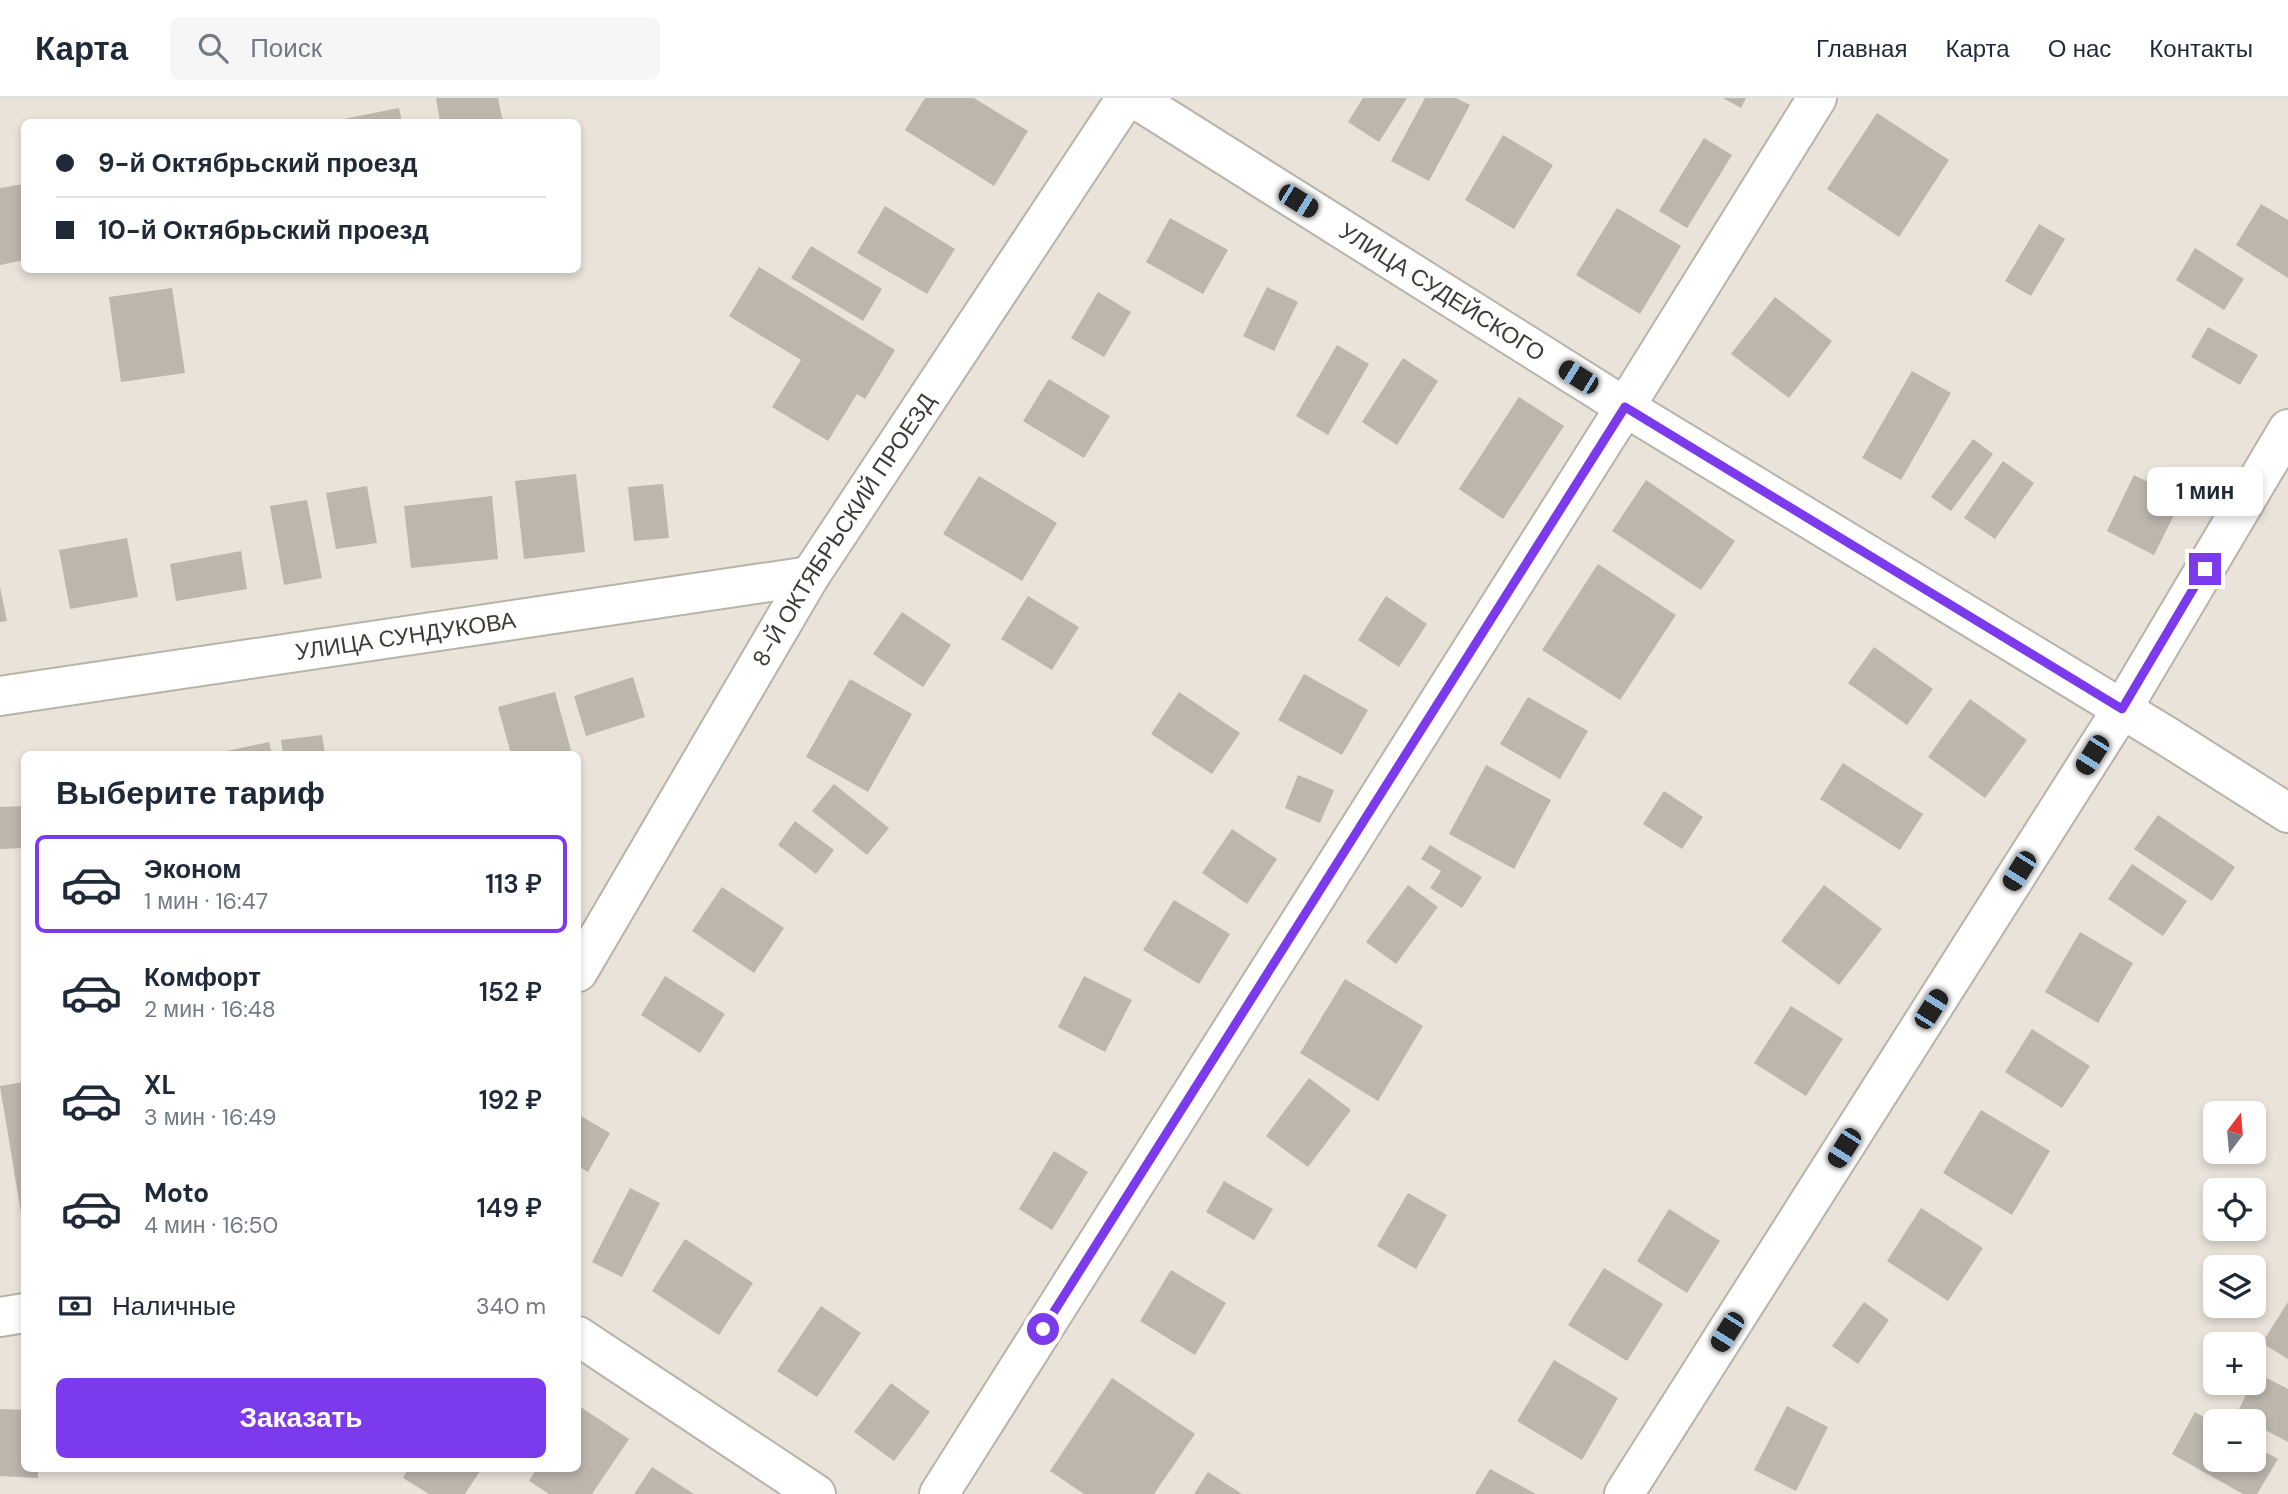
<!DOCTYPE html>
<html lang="ru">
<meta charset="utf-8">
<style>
:root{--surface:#fff;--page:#f6f6f7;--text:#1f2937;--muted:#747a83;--line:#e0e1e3;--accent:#7c3aed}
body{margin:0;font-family:"DM Sans",sans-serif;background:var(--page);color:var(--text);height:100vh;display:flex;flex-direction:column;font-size:26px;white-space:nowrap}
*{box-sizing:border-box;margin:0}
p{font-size:23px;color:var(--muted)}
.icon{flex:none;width:38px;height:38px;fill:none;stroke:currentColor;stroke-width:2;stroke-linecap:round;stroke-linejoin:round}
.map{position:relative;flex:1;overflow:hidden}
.details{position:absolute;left:21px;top:653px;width:560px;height:721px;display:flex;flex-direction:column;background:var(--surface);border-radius:10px;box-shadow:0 4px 10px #0003}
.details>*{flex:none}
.banner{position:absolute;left:21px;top:21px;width:560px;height:154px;border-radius:10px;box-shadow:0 4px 10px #0003;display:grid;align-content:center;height:154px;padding:0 35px;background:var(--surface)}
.needle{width:46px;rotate:16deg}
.buttons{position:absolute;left:2203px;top:1003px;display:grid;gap:14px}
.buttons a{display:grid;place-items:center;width:63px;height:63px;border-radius:10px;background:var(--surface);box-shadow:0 4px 10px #0003;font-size:35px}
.end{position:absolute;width:32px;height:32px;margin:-16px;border:9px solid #7c3aed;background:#fff;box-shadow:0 0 0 4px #fff}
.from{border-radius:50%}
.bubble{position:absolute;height:49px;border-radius:10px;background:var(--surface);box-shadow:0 4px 10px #0003;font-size:23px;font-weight:600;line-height:49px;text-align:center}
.car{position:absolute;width:21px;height:42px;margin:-21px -10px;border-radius:9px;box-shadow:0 0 5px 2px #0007;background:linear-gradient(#222 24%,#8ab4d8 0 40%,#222 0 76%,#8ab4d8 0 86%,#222 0)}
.banner b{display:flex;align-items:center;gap:24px;height:66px;font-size:26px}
.banner b+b{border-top:2px solid var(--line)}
.banner i{width:18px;height:18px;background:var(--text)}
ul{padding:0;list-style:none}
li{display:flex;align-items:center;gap:21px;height:98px;margin:0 14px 10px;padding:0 21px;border:4px solid transparent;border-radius:10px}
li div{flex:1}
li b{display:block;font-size:26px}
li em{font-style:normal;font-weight:600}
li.on{border-color:var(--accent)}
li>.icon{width:63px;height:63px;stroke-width:1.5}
h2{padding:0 35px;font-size:32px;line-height:84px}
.pay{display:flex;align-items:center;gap:18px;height:77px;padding:0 35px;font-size:26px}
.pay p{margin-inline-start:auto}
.action{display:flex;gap:14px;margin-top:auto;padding:14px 35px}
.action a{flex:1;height:80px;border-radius:10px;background:var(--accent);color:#fff;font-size:28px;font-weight:600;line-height:80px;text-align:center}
header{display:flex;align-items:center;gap:42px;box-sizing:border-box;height:98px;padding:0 35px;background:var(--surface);border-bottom:2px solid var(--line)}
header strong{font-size:33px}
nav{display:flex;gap:38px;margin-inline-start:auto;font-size:24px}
.search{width:490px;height:63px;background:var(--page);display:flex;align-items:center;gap:18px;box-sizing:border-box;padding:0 24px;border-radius:10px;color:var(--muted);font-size:26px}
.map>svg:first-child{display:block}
.building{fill:#bcb6ad}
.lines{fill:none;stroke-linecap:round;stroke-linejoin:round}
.minor-casing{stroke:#b8b3a9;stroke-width:42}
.minor{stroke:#fff;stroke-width:38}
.route{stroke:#7c3aed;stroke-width:9}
.labels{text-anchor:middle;stroke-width:5;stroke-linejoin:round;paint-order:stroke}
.street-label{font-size:23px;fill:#3e3c38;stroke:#f6f1e7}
</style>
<header>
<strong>Карта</strong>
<div class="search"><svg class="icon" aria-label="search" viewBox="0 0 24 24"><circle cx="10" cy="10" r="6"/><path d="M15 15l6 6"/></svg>Поиск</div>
<nav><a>Главная</a><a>Карта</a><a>О нас</a><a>Контакты</a></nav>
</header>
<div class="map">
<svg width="2288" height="1396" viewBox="0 0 2288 1396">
<rect width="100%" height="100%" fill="#e9e3da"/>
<g class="building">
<polygon points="436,0 498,0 503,24 440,24"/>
<polygon points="925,0 974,0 1028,33 994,88 905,32"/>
<polygon points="1363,0 1407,0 1379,44 1348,24"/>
<polygon points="1425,0 1456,0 1470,7 1429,83 1391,63"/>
<polygon points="1723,0 1746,0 1741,10"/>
<polygon points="399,10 402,24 339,24 339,22"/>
<polygon points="1877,15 1949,62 1899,139 1827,91"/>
<polygon points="1503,37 1553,67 1514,131 1465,102"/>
<polygon points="1704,40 1732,57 1687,130 1659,113"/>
<polygon points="24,86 24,162 0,167 0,90"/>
<polygon points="2261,106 2288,122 2288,180 2236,147"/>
<polygon points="885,108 955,151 927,196 857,155"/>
<polygon points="1617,110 1681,148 1640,216 1576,177"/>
<polygon points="1170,120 1228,152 1203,196 1146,164"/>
<polygon points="2039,126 2065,141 2031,198 2005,183"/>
<polygon points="811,148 882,191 863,223 791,180"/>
<polygon points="2195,150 2244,181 2224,212 2176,182"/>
<polygon points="759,169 895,252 865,301 857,296 828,343 772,309 801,262 729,218"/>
<polygon points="1267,189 1298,204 1274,253 1243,238"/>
<polygon points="172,190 185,275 121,284 109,199"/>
<polygon points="1098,194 1131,214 1104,259 1071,240"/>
<polygon points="1775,199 1832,243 1789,300 1731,256"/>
<polygon points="2208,229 2258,257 2240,287 2191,259"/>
<polygon points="1337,247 1369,266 1328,337 1296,318"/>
<polygon points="1403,260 1438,283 1397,347 1362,324"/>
<polygon points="1912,273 1951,295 1901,382 1862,360"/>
<polygon points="1049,281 1110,318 1084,360 1023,323"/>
<polygon points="1519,299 1564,328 1503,421 1459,391"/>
<polygon points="1973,341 1993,356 1951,413 1931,399"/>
<polygon points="2003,363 2034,385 1995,441 1964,420"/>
<polygon points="576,376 585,454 524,461 515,383"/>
<polygon points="2134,377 2182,401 2154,457 2107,433"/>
<polygon points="979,378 1057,425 1022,483 943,436"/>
<polygon points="1646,382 1735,443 1701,492 1612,433"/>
<polygon points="663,386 669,440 634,443 628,389"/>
<polygon points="367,388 377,445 336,451 326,395"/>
<polygon points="492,398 498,461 411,470 404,408"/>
<polygon points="307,402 322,480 284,487 270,408"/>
<polygon points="127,440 138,499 70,511 59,452"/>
<polygon points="241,453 247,491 176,503 170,466"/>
<polygon points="1598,466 1676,517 1620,602 1542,552"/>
<polygon points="0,489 7,523 0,524"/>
<polygon points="1028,498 1079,529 1052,572 1001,541"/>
<polygon points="1386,498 1427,526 1399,569 1358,542"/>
<polygon points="902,514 951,547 923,589 873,556"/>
<polygon points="1874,549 1933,591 1907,627 1848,585"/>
<polygon points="1304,576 1368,612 1342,657 1278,622"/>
<polygon points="633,579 645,619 586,638 574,598"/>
<polygon points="850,581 912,616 868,694 806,659"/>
<polygon points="555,594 572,656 511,656 498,609"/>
<polygon points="1179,594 1240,635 1212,676 1151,636"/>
<polygon points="1528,599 1588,633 1560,681 1500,646"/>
<polygon points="1970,601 2027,642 1985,700 1928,659"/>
<polygon points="322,637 325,656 283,656 281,642"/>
<polygon points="269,644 272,656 217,656 217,655"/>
<polygon points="1843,665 1923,716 1900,752 1820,701"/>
<polygon points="1486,667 1551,702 1514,771 1449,736"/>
<polygon points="1298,677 1334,692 1320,725 1285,710"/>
<polygon points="834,686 889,730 867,757 812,713"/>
<polygon points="1664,693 1703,719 1682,751 1643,726"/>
<polygon points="24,708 24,750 0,751 0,709"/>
<polygon points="2158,717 2235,769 2212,803 2134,751"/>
<polygon points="795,723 834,752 816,776 778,747"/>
<polygon points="1232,731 1277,761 1247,806 1202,775"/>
<polygon points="1430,747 1482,779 1462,810 1430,790 1441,773 1421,761"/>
<polygon points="2132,766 2187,803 2163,838 2108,801"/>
<polygon points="1408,787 1438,809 1396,866 1366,844"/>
<polygon points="1824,787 1882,831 1839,887 1781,843"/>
<polygon points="722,789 784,830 754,875 692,833"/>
<polygon points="1174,802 1230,836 1199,886 1143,852"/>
<polygon points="2080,834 2133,865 2098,925 2045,894"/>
<polygon points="665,878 725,916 700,955 641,917"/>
<polygon points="1084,878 1132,902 1105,954 1058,929"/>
<polygon points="1345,881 1423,928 1378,1003 1300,955"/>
<polygon points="1791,908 1843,941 1806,998 1754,965"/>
<polygon points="2032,931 2090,968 2062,1010 2005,974"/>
<polygon points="1309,980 1351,1012 1308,1069 1266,1038"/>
<polygon points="24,984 24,1114 21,1115 0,988"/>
<polygon points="1981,1012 2050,1053 2012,1117 1943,1075"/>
<polygon points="579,1017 610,1035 588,1074 578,1068"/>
<polygon points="1054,1053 1088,1074 1052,1132 1019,1111"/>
<polygon points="1224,1083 1273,1111 1254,1142 1206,1114"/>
<polygon points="630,1090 660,1105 622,1179 592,1164"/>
<polygon points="1408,1095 1447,1117 1416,1171 1377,1148"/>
<polygon points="1921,1110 1983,1150 1948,1203 1887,1163"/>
<polygon points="1669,1111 1720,1143 1687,1195 1637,1163"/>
<polygon points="685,1141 753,1185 719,1237 652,1193"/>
<polygon points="1604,1170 1663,1206 1627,1263 1568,1227"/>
<polygon points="1171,1172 1226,1205 1195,1257 1140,1223"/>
<polygon points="1864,1204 1889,1222 1858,1266 1832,1248"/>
<polygon points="2288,1204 2288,1261 2262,1245"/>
<polygon points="821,1208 861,1235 817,1299 777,1273"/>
<polygon points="1554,1262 1618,1300 1582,1362 1517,1323"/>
<polygon points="2257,1275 2288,1291 2288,1344 2254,1326 2254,1323 2247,1323 2236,1317"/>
<polygon points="1112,1280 1195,1336 1154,1396 1084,1396 1050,1373"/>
<polygon points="891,1285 930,1314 894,1363 854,1334"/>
<polygon points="579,1308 629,1341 592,1396 549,1396 529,1383 537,1370 578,1370"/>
<polygon points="1787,1308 1828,1329 1796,1393 1754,1372"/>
<polygon points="0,1311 24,1312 24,1370 38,1370 38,1380 0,1378"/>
<polygon points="2195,1314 2216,1326 2216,1362 2254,1362 2254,1348 2278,1361 2257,1396 2243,1396 2172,1356"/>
<polygon points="652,1369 694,1396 634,1396"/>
<polygon points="409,1370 482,1370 465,1396 429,1396 403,1380"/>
<polygon points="1490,1371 1536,1396 1475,1396"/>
<polygon points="1208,1374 1242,1396 1194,1396"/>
</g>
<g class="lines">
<defs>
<g id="minor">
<path id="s1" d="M1134 0 1625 309 2168 639 2288 715"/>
<path id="s2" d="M0 598 810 478"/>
<path id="s3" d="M578 874 810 478 1126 0"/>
<polyline points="0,1219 24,1215"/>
<polyline points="578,1238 816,1396"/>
<polyline points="939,1396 1625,309 1817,0"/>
<polyline points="1624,1396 2122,611 2288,331"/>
</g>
</defs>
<use href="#minor" class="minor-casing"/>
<use href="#minor" class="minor"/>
</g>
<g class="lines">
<polyline class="route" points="1043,1231 1625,309 2122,611 2205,471"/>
</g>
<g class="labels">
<g class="street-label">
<text dy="8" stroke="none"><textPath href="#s1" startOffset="364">УЛИЦА СУДЕЙСКОГО</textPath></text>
<text dy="8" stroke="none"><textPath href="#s3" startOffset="516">8-Й ОКТЯБРЬСКИЙ ПРОЕЗД</textPath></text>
<text dy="8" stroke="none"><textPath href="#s2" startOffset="410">УЛИЦА СУНДУКОВА</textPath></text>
</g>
</g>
</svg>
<div class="buttons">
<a><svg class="needle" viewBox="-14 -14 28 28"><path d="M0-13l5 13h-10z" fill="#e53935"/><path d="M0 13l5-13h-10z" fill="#747a83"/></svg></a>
<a><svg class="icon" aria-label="locate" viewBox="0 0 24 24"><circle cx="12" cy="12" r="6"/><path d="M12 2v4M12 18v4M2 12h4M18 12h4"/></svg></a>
<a><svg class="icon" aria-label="layers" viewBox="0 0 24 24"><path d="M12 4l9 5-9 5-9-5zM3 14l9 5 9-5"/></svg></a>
<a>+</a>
<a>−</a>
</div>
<i class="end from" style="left:1043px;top:1231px"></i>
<i class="end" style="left:2205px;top:471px"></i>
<div class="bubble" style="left:2147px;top:369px;width:116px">1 мин</div>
<i class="car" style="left:1298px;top:103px;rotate:122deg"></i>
<i class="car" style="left:1578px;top:279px;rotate:302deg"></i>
<i class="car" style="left:2092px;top:657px;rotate:212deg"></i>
<i class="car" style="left:2019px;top:773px;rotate:212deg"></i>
<i class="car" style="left:1931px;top:911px;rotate:32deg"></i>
<i class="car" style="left:1844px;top:1050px;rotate:212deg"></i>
<i class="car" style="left:1727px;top:1234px;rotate:212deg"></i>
<div class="banner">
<b><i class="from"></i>9-й Октябрьский проезд</b>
<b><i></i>10-й Октябрьский проезд</b>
</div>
<section class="details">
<h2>Выберите тариф</h2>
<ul>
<li class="on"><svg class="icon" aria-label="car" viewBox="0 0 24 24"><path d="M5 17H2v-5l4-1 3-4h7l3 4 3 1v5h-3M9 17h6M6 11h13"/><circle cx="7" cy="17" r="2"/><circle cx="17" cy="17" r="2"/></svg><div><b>Эконом</b><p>1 мин · 16:47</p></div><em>113 ₽</em></li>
<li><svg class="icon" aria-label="car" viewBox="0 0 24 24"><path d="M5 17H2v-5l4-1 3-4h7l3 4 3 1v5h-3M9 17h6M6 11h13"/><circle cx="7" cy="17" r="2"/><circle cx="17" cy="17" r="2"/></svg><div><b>Комфорт</b><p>2 мин · 16:48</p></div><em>152 ₽</em></li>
<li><svg class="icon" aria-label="car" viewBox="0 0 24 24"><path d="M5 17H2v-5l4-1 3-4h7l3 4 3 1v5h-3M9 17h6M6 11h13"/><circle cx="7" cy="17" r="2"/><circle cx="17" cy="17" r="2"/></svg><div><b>XL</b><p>3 мин · 16:49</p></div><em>192 ₽</em></li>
<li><svg class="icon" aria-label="car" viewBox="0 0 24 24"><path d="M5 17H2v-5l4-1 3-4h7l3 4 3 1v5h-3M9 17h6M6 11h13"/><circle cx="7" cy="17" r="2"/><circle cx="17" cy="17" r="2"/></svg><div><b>Moto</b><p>4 мин · 16:50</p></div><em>149 ₽</em></li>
</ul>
<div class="pay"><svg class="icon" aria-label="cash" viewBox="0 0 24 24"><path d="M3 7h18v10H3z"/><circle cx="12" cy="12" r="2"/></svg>Наличные<p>340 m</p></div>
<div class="action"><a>Заказать</a></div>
</section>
</div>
